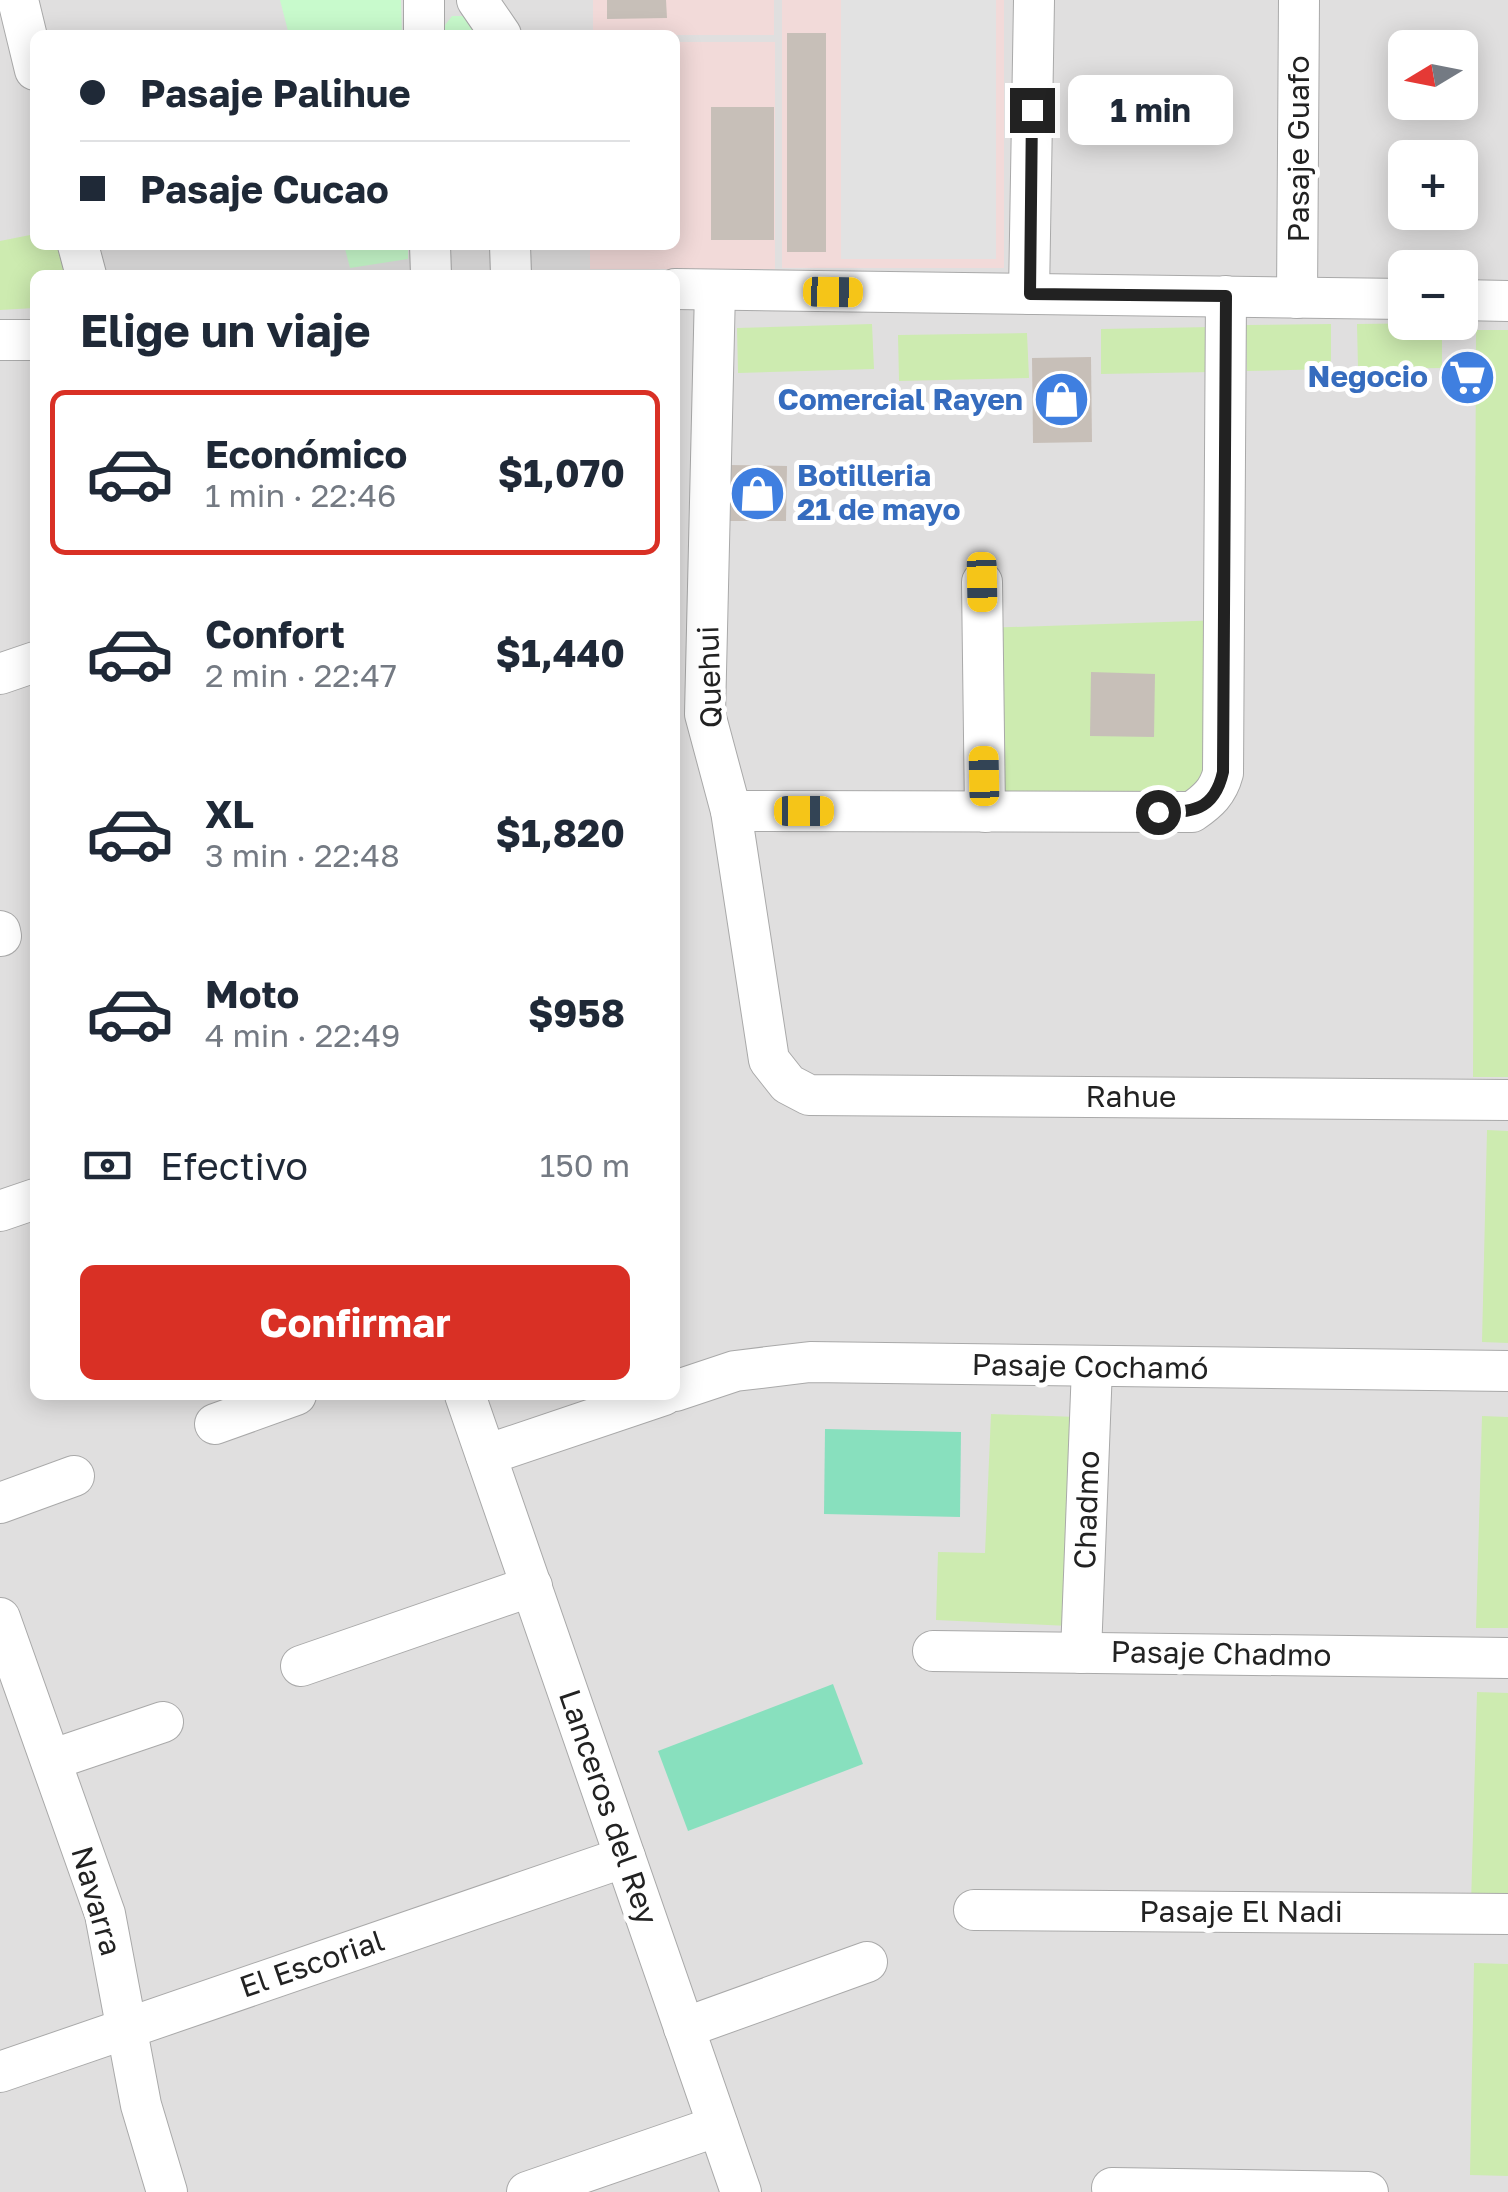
<!DOCTYPE html>
<html lang="es">
<meta charset="utf-8">
<style>
:root{--surface:#fff;--page:#f2f2f3;--text:#1f2937;--muted:#747a83;--line:#e0e1e3;--accent:#d93025}
body{margin:0;font-family:"Golos Text",sans-serif;background:var(--page);color:var(--text);height:100vh;display:flex;flex-direction:column;font-size:38px;white-space:nowrap}
*{box-sizing:border-box;margin:0}
p{font-size:32px;color:var(--muted)}
.icon{flex:none;width:55px;height:55px;fill:none;stroke:currentColor;stroke-width:2;stroke-linecap:round;stroke-linejoin:round}
.map{position:relative;flex:1;overflow:hidden}
.drawer{position:absolute;left:30px;top:270px;width:650px;height:1130px;display:flex;flex-direction:column;background:var(--surface);border-radius:15px;box-shadow:0 5px 25px #0003}
.drawer>*{flex:none}
.hud{position:absolute;left:30px;top:30px;width:650px;height:220px;border-radius:15px;box-shadow:0 5px 25px #0003;display:grid;align-content:center;height:220px;padding:0 50px;background:var(--surface)}
.needle{width:65px;rotate:260deg}
.controls{position:absolute;left:1388px;top:30px;display:grid;gap:20px}
.controls a{display:grid;place-items:center;width:90px;height:90px;border-radius:15px;background:var(--surface);box-shadow:0 5px 25px #0003;font-size:50px}
.end{position:absolute;width:45px;height:45px;margin:-22px;border:12px solid #222;background:#fff;box-shadow:0 0 0 5px #fff}
.from{border-radius:50%}
.bubble{position:absolute;height:70px;border-radius:15px;background:var(--surface);box-shadow:0 5px 25px #0003;font-size:32px;font-weight:700;line-height:70px;text-align:center}
.car{position:absolute;width:30px;height:60px;margin:-30px -15px;border-radius:12px;box-shadow:0 0 8px 2px #0007;background:linear-gradient(#f5c518 24%,#345 0 40%,#f5c518 0 76%,#345 0 86%,#f5c518 0)}
.hud b{display:flex;align-items:center;gap:35px;height:95px;font-size:38px}
.hud b+b{border-top:2px solid var(--line)}
.hud i{width:25px;height:25px;background:var(--text)}
ul{padding:0;list-style:none}
li{display:flex;align-items:center;gap:30px;height:165px;margin:0 20px 15px;padding:0 30px;border:5px solid transparent;border-radius:15px}
li div{flex:1}
li b{display:block;font-size:38px}
li em{font-style:normal;font-weight:700}
li.current{border-color:var(--accent)}
li>.icon{width:90px;height:90px;stroke-width:1.5}
h2{padding:0 50px;font-size:45px;line-height:120px}
.pay{display:flex;align-items:center;gap:25px;height:110px;padding:0 50px;font-size:38px}
.pay p{margin-inline-start:auto}
.button{display:flex;gap:20px;margin-top:auto;padding:20px 50px}
.button a{flex:1;height:115px;border-radius:15px;background:var(--accent);color:#fff;font-size:40px;font-weight:700;line-height:115px;text-align:center}
.map>svg:first-child{display:block}
.residential{fill:#e0dfdf;fill-rule:evenodd}
.commercial{fill:#f2dad9}
.grass{fill:#cdebb0}
.park{fill:#c8facc}
.pitch{fill:#88e0be}
.parking{fill:#e2e2e2}
.building{fill:#c7bfb8}
.lines{fill:none;stroke-linecap:round;stroke-linejoin:round}
.minor-casing{stroke:#a9a9a9;stroke-width:42}
.minor{stroke:#fff;stroke-width:40}
.route{stroke:#222;stroke-width:12}
.labels{text-anchor:middle;stroke-width:10;stroke-linejoin:round;paint-order:stroke}
.street-label{font-size:30px;fill:#222;stroke:#fff}
.shop-label{font-size:30px;font-weight:bold;fill:#366cbe;stroke:#fff;text-anchor:end}
</style>
<div class="map">
<svg width="1508" height="2192" viewBox="0 0 1508 2192">
<rect width="100%" height="100%" fill="#f2efe9"/>
<path class="residential" d="M0 0H1508V2192H0ZM35 35H675V245H35ZM1405 48H1460V102H1405ZM1405 158H1460V212H1405ZM1405 268H1460V322H1405ZM35 275H675V1395H35Z"/>
<g class="commercial">
<rect x="593" y="0" width="181" height="35"/>
<rect x="782" y="0" width="222" height="268"/>
<polygon points="675,42 775,42 775,269 590,269 590,245 675,245"/>
</g>
<g class="grass">
<polygon points="35,234 35,245 74,245 82,275 35,275 35,308 0,310 0,241"/>
<polygon points="1442,323 1442,368 1358,369 1357,324"/>
<polygon points="872,324 874,369 738,373 737,328"/>
<polygon points="1331,324 1331,369 1247,371 1246,325"/>
<polygon points="1212,327 1212,372 1101,374 1101,329"/>
<polygon points="1476,330 1508,330 1508,1077 1473,1077"/>
<polygon points="1027,333 1029,378 899,381 898,335"/>
<polygon points="1224,620 1208,801 985,812 982,628"/>
<polygon points="1487,1130 1508,1131 1508,1343 1482,1342"/>
<polygon points="991,1414 1077,1417 1069,1626 936,1620 938,1552 985,1553"/>
<polygon points="1482,1416 1508,1417 1508,1628 1476,1628"/>
<polygon points="1477,1692 1508,1693 1508,1905 1471,1904"/>
<polygon points="1474,1963 1508,1964 1508,2176 1470,2175"/>
</g>
<g class="park">
<polygon points="280,0 401,0 402,35 289,35"/>
<polygon points="452,16 470,16 480,35 443,35 442,29"/>
<polygon points="344,245 408,245 408,259 350,268"/>
</g>
<g class="pitch">
<polygon points="825,1429 961,1432 960,1517 824,1514"/>
<polygon points="833,1684 863,1764 688,1831 658,1751"/>
</g>
<rect class="parking" x="841" y="0" width="155" height="259"/>
<g class="building">
<polygon points="607,0 666,0 667,18 607,19"/>
<rect x="787" y="33" width="39" height="219"/>
<rect x="711" y="107" width="63" height="133"/>
<polygon points="1091,357 1092,442 1033,443 1032,358"/>
<polygon points="729,465 787,466 786,521 729,521"/>
<polygon points="1091,672 1155,674 1154,737 1090,736"/>
</g>
<g class="lines">
<defs>
<g id="minor">
<polyline points="18,0 35,70"/>
<polyline points="424,0 424,35"/>
<polyline points="477,0 501,35"/>
<polyline points="78,245 86,275"/>
<polyline points="430,245 431,275"/>
<polyline points="510,245 511,275"/>
<polyline points="675,289 1405,299"/>
<polyline points="715,290 705,714 731,811 769,1060 788,1084 809,1095 1508,1100"/>
<polyline points="1029,294 1034,0"/>
<polyline points="1297,298 1299,0"/>
<polyline points="1460,300 1508,301"/>
<polyline points="0,340 35,340"/>
<polyline points="982,582 985,812"/>
<polyline points="0,674 35,662"/>
<path d="M731 811 1192 812C1208 801 1218 792 1223 773L1226 296"/>
<polyline points="0,931 1,936"/>
<polyline points="0,1211 35,1199"/>
<polyline points="675,1391 735,1371 810,1362 1508,1371"/>
<polyline points="465,1395 741,2192"/>
<polyline points="215,1424 296,1395"/>
<polyline points="486,1455 664,1395"/>
<polyline points="0,1503 74,1476"/>
<polyline points="0,1618 105,1914 141,2105 167,2192"/>
<polyline points="933,1651 1508,1658"/>
<polyline points="1081,1653 1092,1367"/>
<polyline points="301,1666 532,1586"/>
<polyline points="51,1760 163,1722"/>
<polyline points="974,1910 1508,1914"/>
<polyline points="684,2028 867,1962"/>
<polyline points="0,2072 625,1857"/>
<polyline points="1112,2188 1368,2192"/>
<polyline points="527,2192 718,2126"/>
</g>
</defs>
<use href="#minor" class="minor-casing"/>
<use href="#minor" class="minor"/>
</g>
<g class="lines">
<path class="route" d="M1032 110 1030 294 1226 296 1223 772C1214 812 1191 812 1158 812"/>
</g>
<defs>
<symbol id="supermarket-disc" viewBox="-11 -11 22 22"><circle r="9.5" fill="#3f7fe0" stroke="#fff"/><path d="M-6-5.5h2.5l.6 2H6L4.5 2H-2.5L-4.4-4H-6ZM-1.5 3.2a1.3 1.3 0 1 0 .1 0ZM3 3.2a1.3 1.3 0 1 0 .1 0Z" fill="#fff"/></symbol>
<symbol id="shop-disc" viewBox="-11 -11 22 22"><circle r="9.5" fill="#3f7fe0" stroke="#fff"/><path d="M-5-2.5h2.3a2.7 3.5 0 0 1 5.4 0H5L5.5 6h-11ZM-1.5-2.5h3a1.5 2.3 0 0 0-3 0Z" fill="#fff"/></symbol>
</defs>
<g fill-rule="evenodd">
<use href="#supermarket-disc" x="1436" y="346" width="63" height="63"/>
<use href="#shop-disc" x="1030" y="368" width="63" height="63"/>
<use href="#shop-disc" x="726" y="462" width="63" height="63"/>
</g>
<g class="labels">
<g class="street-label">
<text transform="translate(1299 149) rotate(-90)" y="10">Pasaje Guafo</text>
<text transform="translate(710 677) rotate(-92)" y="10">Quehui</text>
<text x="1131" y="1107">Rahue</text>
<text transform="translate(1090 1367) rotate(1)" y="10">Pasaje Cochamó</text>
<text transform="translate(1087 1510) rotate(-88)" y="10">Chadmo</text>
<text transform="translate(1221 1654) rotate(1)" y="10">Pasaje Chadmo</text>
<text transform="translate(608 1807) rotate(71)" y="10">Lanceros del Rey</text>
<text transform="translate(96 1901) rotate(74)" y="10">Navarra</text>
<text x="1241" y="1922">Pasaje El Nadi</text>
<text transform="translate(312 1964) rotate(-19)" y="10">El Escorial</text>
</g>
<g class="shop-label">
<text x="1428" y="387">Negocio</text>
<text x="1023" y="410">Comercial Rayen</text>
<text x="797" y="486" text-anchor="start">Botilleria<tspan x="797" dy="34">21 de mayo</tspan></text>
</g>
</g>
</svg>
<div class="controls">
<a><svg class="needle" viewBox="-14 -14 28 28"><path d="M0-13l5 13h-10z" fill="#e53935"/><path d="M0 13l5-13h-10z" fill="#747a83"/></svg></a>
<a>+</a>
<a>−</a>
</div>
<i class="end from" style="left:1158px;top:812px"></i>
<i class="end" style="left:1032px;top:110px"></i>
<div class="bubble" style="left:1068px;top:75px;width:165px">1 min</div>
<i class="car" style="left:833px;top:292px;rotate:91deg"></i>
<i class="car" style="left:982px;top:582px;rotate:179deg"></i>
<i class="car" style="left:984px;top:776px;rotate:359deg"></i>
<i class="car" style="left:804px;top:811px;rotate:90deg"></i>
<div class="hud">
<b><i class="from"></i>Pasaje Palihue</b>
<b><i></i>Pasaje Cucao</b>
</div>
<section class="drawer">
<h2>Elige un viaje</h2>
<ul>
<li class="current"><svg class="icon" aria-label="car" viewBox="0 0 24 24"><path d="M5 17H2v-5l4-1 3-4h7l3 4 3 1v5h-3M9 17h6M6 11h13"/><circle cx="7" cy="17" r="2"/><circle cx="17" cy="17" r="2"/></svg><div><b>Económico</b><p>1 min · 22:46</p></div><em>$1,070</em></li>
<li><svg class="icon" aria-label="car" viewBox="0 0 24 24"><path d="M5 17H2v-5l4-1 3-4h7l3 4 3 1v5h-3M9 17h6M6 11h13"/><circle cx="7" cy="17" r="2"/><circle cx="17" cy="17" r="2"/></svg><div><b>Confort</b><p>2 min · 22:47</p></div><em>$1,440</em></li>
<li><svg class="icon" aria-label="car" viewBox="0 0 24 24"><path d="M5 17H2v-5l4-1 3-4h7l3 4 3 1v5h-3M9 17h6M6 11h13"/><circle cx="7" cy="17" r="2"/><circle cx="17" cy="17" r="2"/></svg><div><b>XL</b><p>3 min · 22:48</p></div><em>$1,820</em></li>
<li><svg class="icon" aria-label="car" viewBox="0 0 24 24"><path d="M5 17H2v-5l4-1 3-4h7l3 4 3 1v5h-3M9 17h6M6 11h13"/><circle cx="7" cy="17" r="2"/><circle cx="17" cy="17" r="2"/></svg><div><b>Moto</b><p>4 min · 22:49</p></div><em>$958</em></li>
</ul>
<div class="pay"><svg class="icon" aria-label="cash" viewBox="0 0 24 24"><path d="M3 7h18v10H3z"/><circle cx="12" cy="12" r="2"/></svg>Efectivo<p>150 m</p></div>
<div class="button"><a>Confirmar</a></div>
</section>
</div>
